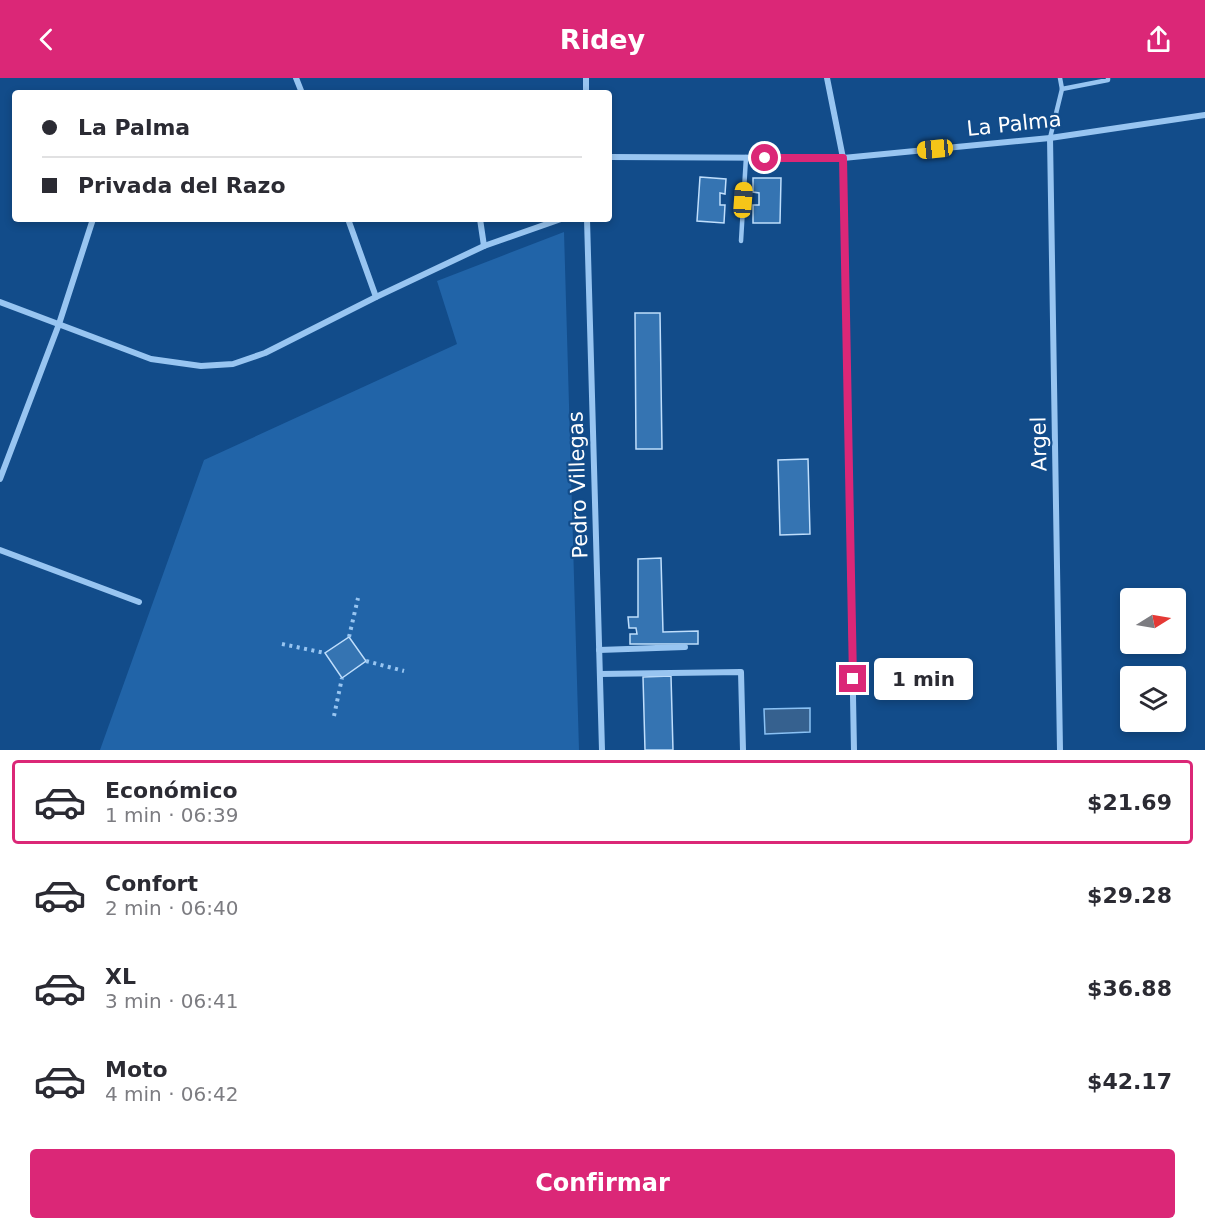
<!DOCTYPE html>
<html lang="es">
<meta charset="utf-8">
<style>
:root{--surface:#fff;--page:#f2f2f3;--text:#2b2b33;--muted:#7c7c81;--line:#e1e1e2;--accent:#db2777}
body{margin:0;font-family:"DejaVu Sans",sans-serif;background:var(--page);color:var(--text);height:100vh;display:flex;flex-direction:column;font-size:22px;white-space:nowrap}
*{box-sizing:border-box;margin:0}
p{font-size:20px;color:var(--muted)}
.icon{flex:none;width:33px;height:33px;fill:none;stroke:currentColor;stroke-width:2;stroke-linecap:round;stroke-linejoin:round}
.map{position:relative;height:672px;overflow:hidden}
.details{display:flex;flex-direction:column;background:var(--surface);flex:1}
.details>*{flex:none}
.top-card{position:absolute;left:12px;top:12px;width:600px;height:132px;border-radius:6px;box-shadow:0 3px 9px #0003;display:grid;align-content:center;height:132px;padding:0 30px;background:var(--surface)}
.needle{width:39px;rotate:79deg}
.tools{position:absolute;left:1120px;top:510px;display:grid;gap:12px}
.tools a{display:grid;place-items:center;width:66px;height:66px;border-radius:6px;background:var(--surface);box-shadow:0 3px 9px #0003;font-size:30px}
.end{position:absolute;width:27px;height:27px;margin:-14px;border:8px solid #db2777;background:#fff;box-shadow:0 0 0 3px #fff}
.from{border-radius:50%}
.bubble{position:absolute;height:42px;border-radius:6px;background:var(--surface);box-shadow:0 3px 9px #0003;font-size:20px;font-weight:700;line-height:42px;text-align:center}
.car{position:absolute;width:18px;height:36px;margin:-18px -9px;border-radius:8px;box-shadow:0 0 4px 2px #0007;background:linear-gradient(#f5c518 24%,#345 0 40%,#f5c518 0 76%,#345 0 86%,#f5c518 0)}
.top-card b{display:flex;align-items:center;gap:21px;height:57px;font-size:22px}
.top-card b+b{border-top:2px solid var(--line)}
.top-card i{width:15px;height:15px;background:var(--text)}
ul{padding:10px 0 0;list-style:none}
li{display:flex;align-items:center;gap:18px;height:84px;margin:0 12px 9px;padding:0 18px;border:3px solid transparent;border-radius:6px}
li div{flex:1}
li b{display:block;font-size:22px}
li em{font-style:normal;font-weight:700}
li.selected{border-color:var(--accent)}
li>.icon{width:54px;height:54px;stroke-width:1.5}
.action{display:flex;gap:12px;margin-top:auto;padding:12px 30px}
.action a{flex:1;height:69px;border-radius:6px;background:var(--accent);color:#fff;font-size:24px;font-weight:700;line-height:69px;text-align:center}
header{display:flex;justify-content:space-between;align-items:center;height:78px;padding:0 30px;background:var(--accent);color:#fff;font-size:27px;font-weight:700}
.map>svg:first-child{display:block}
.green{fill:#2164a8}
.water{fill:#36618f;stroke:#8ac1f4;stroke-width:1.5}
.building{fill:#3574b2;stroke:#bfdefc;stroke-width:1.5}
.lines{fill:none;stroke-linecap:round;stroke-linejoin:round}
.path{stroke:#98c5f1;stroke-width:4;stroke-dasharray:3 4.5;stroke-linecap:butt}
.lane{stroke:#98c5f1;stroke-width:4.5}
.street{stroke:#98c5f1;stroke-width:6}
.route{stroke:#db2777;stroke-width:8}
.labels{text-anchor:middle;stroke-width:4.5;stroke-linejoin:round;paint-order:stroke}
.street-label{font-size:21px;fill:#fff;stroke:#124c8a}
</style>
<header><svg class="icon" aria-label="back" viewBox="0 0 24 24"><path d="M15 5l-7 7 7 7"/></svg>Ridey<svg class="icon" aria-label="share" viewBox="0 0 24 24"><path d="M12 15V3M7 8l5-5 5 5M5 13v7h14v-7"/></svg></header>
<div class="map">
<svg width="1205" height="672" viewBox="0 0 1205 672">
<rect width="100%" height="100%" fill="#124c8a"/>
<polygon class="green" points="564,154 579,672 100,672 204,382 457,266 437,203"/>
<polygon class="water" points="810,630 810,654 765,656 764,631"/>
<g class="building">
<polygon points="700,99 726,101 725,116 720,115 720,127 725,127 724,145 697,143"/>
<polygon points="753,100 781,100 780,145 753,145 753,127 759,127 759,115 753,114"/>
<polygon points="635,235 660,235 662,371 636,371"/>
<polygon points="808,381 810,456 780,457 778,382"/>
<polygon points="661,480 663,554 698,553 698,566 630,566 630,556 637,556 636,550 629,550 628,539 638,539 638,481"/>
<polygon points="349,559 366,583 342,600 325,575"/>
<polygon points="671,598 673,672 645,672 643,599"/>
</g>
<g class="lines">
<g class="path">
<polyline points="349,559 358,520"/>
<polyline points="282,566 325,575"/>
<polyline points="366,583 404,593"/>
<polyline points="334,638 342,600"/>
</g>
<g class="lane">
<polyline points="1062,11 1108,2 1108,0"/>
<polyline points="1050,60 1062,11 1060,0"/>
<polyline points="741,163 746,79"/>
</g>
<g class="street">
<polyline points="296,0 302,15"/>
<polyline points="586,0 586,15"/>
<polyline points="827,0 843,80 854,672"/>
<polyline points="1050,60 1060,672"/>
<polyline points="609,79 843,80 1050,60 1205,37"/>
<polyline points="348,141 376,219"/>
<polyline points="480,141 484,168"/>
<polyline points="587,141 602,672"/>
<polyline points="0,224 151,281 201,288 233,286 265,275 376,219 484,168 561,141"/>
<polyline points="0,401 59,246 93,141"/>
<polyline points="0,472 139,524"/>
<polyline points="599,572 685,569"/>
<polyline points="600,596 741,594 743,672"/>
</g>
</g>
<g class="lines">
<polyline class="route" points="765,80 843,80 853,601"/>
</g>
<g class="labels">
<g class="street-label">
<text transform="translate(1014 46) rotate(-6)" y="7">La Palma</text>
<text transform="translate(1039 366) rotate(-91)" y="7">Argel</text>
<text transform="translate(578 407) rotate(-92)" y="7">Pedro Villegas</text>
</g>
</g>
</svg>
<div class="tools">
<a><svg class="needle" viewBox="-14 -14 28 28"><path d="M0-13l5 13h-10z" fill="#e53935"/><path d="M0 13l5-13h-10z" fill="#7c7c81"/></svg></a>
<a><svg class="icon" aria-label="layers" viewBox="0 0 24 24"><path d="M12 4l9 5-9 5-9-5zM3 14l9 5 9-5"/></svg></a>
</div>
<i class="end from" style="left:765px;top:80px"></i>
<i class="end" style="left:853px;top:601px"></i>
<div class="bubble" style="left:874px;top:580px;width:99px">1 min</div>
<i class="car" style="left:935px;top:71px;rotate:264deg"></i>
<i class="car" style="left:743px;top:122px;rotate:4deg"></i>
<div class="top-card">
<b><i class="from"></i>La Palma</b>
<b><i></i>Privada del Razo</b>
</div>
</div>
<section class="details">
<ul>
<li class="selected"><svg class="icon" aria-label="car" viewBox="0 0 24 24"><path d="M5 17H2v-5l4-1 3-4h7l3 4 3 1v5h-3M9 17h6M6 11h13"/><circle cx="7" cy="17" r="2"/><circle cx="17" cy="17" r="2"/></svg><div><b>Económico</b><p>1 min · 06:39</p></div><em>$21.69</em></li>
<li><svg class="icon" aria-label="car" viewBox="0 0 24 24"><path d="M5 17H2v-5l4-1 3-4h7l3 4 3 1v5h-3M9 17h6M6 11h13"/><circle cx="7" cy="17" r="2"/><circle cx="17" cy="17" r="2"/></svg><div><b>Confort</b><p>2 min · 06:40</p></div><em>$29.28</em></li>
<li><svg class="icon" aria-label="car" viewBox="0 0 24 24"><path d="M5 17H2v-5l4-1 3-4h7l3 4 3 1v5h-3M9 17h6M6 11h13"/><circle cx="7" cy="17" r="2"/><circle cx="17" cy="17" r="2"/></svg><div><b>XL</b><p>3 min · 06:41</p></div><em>$36.88</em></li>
<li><svg class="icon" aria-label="car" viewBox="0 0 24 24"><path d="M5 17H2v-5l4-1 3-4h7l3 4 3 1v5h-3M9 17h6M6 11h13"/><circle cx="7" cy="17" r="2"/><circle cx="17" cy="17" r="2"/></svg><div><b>Moto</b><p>4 min · 06:42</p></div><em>$42.17</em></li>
</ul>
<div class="action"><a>Confirmar</a></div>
</section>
